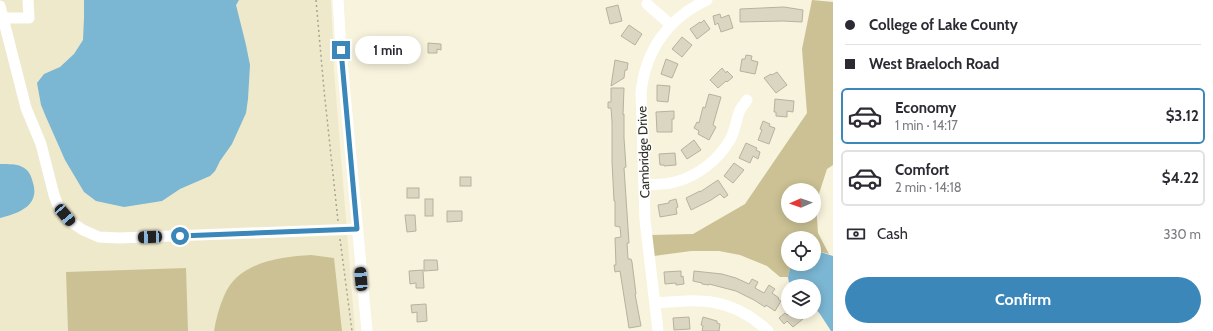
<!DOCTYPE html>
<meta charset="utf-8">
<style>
:root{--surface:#fff;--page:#f2f2f3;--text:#2b2b33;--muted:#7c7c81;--line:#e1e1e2;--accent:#3b87ba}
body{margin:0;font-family:Cabin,sans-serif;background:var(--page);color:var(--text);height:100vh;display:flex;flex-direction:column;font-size:15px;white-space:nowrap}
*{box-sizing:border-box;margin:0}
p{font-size:13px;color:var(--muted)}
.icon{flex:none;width:22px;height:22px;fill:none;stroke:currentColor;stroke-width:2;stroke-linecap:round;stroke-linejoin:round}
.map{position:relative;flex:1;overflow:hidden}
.details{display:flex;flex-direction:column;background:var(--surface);width:380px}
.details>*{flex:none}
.top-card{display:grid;align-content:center;height:88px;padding:0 12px;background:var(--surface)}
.needle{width:26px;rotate:268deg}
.controls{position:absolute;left:781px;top:183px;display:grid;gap:8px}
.controls a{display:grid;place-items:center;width:40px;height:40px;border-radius:50%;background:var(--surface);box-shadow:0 2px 10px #0003;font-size:20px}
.end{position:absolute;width:18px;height:18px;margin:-9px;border:5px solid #3b87ba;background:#fff;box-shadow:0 0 0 2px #fff}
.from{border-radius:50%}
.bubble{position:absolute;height:28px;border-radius:14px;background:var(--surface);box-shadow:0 2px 10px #0003;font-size:13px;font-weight:800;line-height:28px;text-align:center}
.car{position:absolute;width:12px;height:24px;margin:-12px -6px;border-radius:5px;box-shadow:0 0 3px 1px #0007;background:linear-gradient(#222 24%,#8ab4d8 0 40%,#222 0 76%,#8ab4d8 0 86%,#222 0)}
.top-card b{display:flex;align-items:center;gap:14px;height:38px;font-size:15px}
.top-card b+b{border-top:1px solid var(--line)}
.top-card i{width:10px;height:10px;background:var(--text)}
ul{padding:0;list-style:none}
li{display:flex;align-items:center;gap:12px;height:56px;margin:0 8px 6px;padding:0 4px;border:2px solid var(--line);border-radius:6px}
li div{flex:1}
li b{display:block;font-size:15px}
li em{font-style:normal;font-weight:800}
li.on{border-color:var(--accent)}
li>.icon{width:36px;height:36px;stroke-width:1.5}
.pay{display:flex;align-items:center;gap:10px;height:44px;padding:0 12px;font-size:15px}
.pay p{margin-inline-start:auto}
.primary-button{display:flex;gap:8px;margin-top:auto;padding:8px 12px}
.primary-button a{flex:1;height:46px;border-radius:24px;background:var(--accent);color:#fff;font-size:16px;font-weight:800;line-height:46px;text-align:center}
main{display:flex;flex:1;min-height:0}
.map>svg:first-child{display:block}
.built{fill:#efe9cc}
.green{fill:#cbc194;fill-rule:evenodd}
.water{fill:#7bb6d3}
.building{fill:#dbd6c1;stroke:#b7b29e}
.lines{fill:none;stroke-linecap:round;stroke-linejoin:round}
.path{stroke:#a7a493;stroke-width:1.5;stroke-dasharray:2 3;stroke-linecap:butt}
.minor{stroke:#fff;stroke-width:11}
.route{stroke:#3b87ba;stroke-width:5}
.labels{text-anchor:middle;stroke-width:3;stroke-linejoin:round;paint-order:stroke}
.street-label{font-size:13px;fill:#2e2d24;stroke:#fff}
</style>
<main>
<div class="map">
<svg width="833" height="331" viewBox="0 0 833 331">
<rect width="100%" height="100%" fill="#f8f3dd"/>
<polygon class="built" points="0,0 331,0 334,70 355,331 0,331"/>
<g class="green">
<path d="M812 0 833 2V165L827 169 816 203 818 233 829 254 814 250V238H788V264H791L788 277H780L767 266 740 255 719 251H691L654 256 651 235 693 234 745 204 807 113 802 49ZM788 190H814V216H788Z"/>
<path d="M311 255 334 258 342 331H214C216 319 219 307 224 296 238 262 279 257 311 255Z"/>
<polygon points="186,268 188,331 68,331 66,272"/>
</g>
<g class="water">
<polygon points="84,0 239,0 236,5 246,45 250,65 248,99 246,113 232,144 220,161 215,171 210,176 180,189 162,201 124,207 96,201 84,192 65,160 46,117 41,105 37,83 44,74 60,67 74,54 83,40 84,18"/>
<path d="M0 164C17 164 29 164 33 183 34 186 35 192 34 195 31 210 12 215 0 218Z"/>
<polygon points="814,250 833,256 833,331 831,331 820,314 814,307 814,286 794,286 789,283 788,277 791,264 814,264"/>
</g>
<g class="building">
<polygon points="618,5 622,21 610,24 606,8"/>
<polygon points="784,7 803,10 802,22 783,21 740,22 740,9"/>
<polygon points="720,14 721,18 729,15 733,28 721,32 718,23 715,25 713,16"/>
<polygon points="704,20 710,29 697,39 690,29 700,22 701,23"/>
<polygon points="629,25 642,34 635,45 621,36"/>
<polygon points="682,37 692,45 682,57 672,49"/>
<polygon points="400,41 415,42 414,58 404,58 405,51 399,51"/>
<polygon points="428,43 441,44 441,50 437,49 437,53 428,53"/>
<polygon points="746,55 752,56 751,60 758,62 755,74 740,71 742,59 745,59"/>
<polygon points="666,59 678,64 672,78 661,74"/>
<polygon points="615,60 628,63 627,70 625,70 624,78 611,86"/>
<polygon points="722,68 726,73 727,71 733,77 727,82 726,81 718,88 710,80"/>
<polygon points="777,72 787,85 776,93 764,78 771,74 772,75"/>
<polygon points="657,85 670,86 668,102 657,101"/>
<polygon points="611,88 624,88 623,115 624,114 624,138 626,167 624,168 629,243 627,243 628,259 631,259 632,262 636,294 635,294 641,326 629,328 620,271 615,272 614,265 616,265 615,238 621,237 620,227 615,226 615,201 614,201 612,161 612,122 611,108 608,108 608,102 611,102"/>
<polygon points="709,94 721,97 713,125 716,127 709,140 698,134 699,131 694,128 697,122 699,123 703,107 705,108"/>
<polygon points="775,99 794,101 793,112 787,111 787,117 776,116 776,112 774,112"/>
<polygon points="674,111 674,119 672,119 672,132 657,132 656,112"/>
<polygon points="763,121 770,124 769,126 775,128 769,144 758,140 762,130 760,129"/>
<polygon points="694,140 701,150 687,159 681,150"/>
<polygon points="746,143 757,148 756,150 760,152 758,159 753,156 750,163 739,158"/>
<polygon points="675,153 676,165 664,166 664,165 660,165 659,154"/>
<polygon points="734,163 744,170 733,183 724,176"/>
<rect x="460" y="177" width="11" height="9"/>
<polygon points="718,180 728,195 724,198 720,194 711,200 691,210 686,198 700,191 700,192"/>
<rect x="407" y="188" width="12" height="10"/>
<rect x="425" y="199" width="8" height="17"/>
<polygon points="676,199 678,207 676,208 677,214 660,217 658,205 669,203 669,201"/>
<polygon points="447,211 462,211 462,221 447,222"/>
<polygon points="405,215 415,215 416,231 407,232"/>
<polygon points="424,260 437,260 438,270 424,271"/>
<polygon points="423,270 424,288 416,288 416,283 410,284 409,271"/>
<polygon points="681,271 681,277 683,276 684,284 676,285 676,283 665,284 664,272"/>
<polygon points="694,271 722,274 736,278 749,284 752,279 758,282 755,288 764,293 769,285 775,289 772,293 779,298 778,299 781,301 775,311 766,305 765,307 754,300 736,291 709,284 709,285 702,284 702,283 693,281"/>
<polygon points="426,304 427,321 417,322 417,312 412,313 411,305"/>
<polygon points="791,312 797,312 803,319 793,327 787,321 784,324 779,318 785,313 787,315"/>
<polygon points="689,317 690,329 674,330 673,318"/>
<polygon points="703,317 717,321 717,323 720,324 719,331 702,331 703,326 701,325"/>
</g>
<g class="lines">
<g class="path">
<polyline points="316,0 324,90 338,221"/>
<polyline points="340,239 352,331"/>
</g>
<g class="minor">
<polyline points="338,0 341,49 367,331"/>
<polyline points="647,4 671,25"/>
<polyline points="0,6 26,108 41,144 54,195 59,208 71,222 83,230 99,237 119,238 357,229"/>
<polyline points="0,18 29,18 28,0"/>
<path d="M644 185C654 184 665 185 675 182 698 176 718 160 730 140 735 131 736 120 740 110 742 106 745 103 747 100"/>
<path d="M655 303C701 299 732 297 768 331"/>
<path d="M658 331 645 220 641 93C645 51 668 18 707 0"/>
</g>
</g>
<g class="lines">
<polyline class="route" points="180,236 357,229 341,50"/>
</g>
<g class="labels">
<g class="street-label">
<text transform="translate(643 152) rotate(-92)" y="5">Cambridge Drive</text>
</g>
</g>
</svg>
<div class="controls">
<a><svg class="needle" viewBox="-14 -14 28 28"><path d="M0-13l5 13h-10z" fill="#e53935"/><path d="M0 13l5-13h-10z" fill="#7c7c81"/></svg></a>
<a><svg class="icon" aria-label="locate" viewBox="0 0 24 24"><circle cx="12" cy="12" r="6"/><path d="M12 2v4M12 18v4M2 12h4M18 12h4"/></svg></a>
<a><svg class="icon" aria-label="layers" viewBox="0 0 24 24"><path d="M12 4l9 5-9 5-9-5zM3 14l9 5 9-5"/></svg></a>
</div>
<i class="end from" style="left:180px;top:236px"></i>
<i class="end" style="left:341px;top:50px"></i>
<div class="bubble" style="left:355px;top:36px;width:66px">1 min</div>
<i class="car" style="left:65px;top:215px;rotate:140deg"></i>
<i class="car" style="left:150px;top:237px;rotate:268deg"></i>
<i class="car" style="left:361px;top:279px;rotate:355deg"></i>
</div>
<section class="details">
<div class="top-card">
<b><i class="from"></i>College of Lake County</b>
<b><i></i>West Braeloch Road</b>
</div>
<ul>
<li class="on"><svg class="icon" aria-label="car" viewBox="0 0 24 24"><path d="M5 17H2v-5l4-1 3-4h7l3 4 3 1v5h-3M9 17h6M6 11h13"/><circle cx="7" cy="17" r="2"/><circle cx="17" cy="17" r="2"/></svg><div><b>Economy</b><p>1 min · 14:17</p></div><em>$3.12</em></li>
<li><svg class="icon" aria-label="car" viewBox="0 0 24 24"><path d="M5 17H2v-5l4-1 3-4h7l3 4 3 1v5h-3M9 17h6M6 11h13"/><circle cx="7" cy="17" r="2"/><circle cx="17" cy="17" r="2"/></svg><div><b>Comfort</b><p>2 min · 14:18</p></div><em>$4.22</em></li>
</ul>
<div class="pay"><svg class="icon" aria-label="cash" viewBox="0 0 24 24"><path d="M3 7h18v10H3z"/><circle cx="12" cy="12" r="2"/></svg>Cash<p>330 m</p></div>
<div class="primary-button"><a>Confirm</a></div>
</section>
</main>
